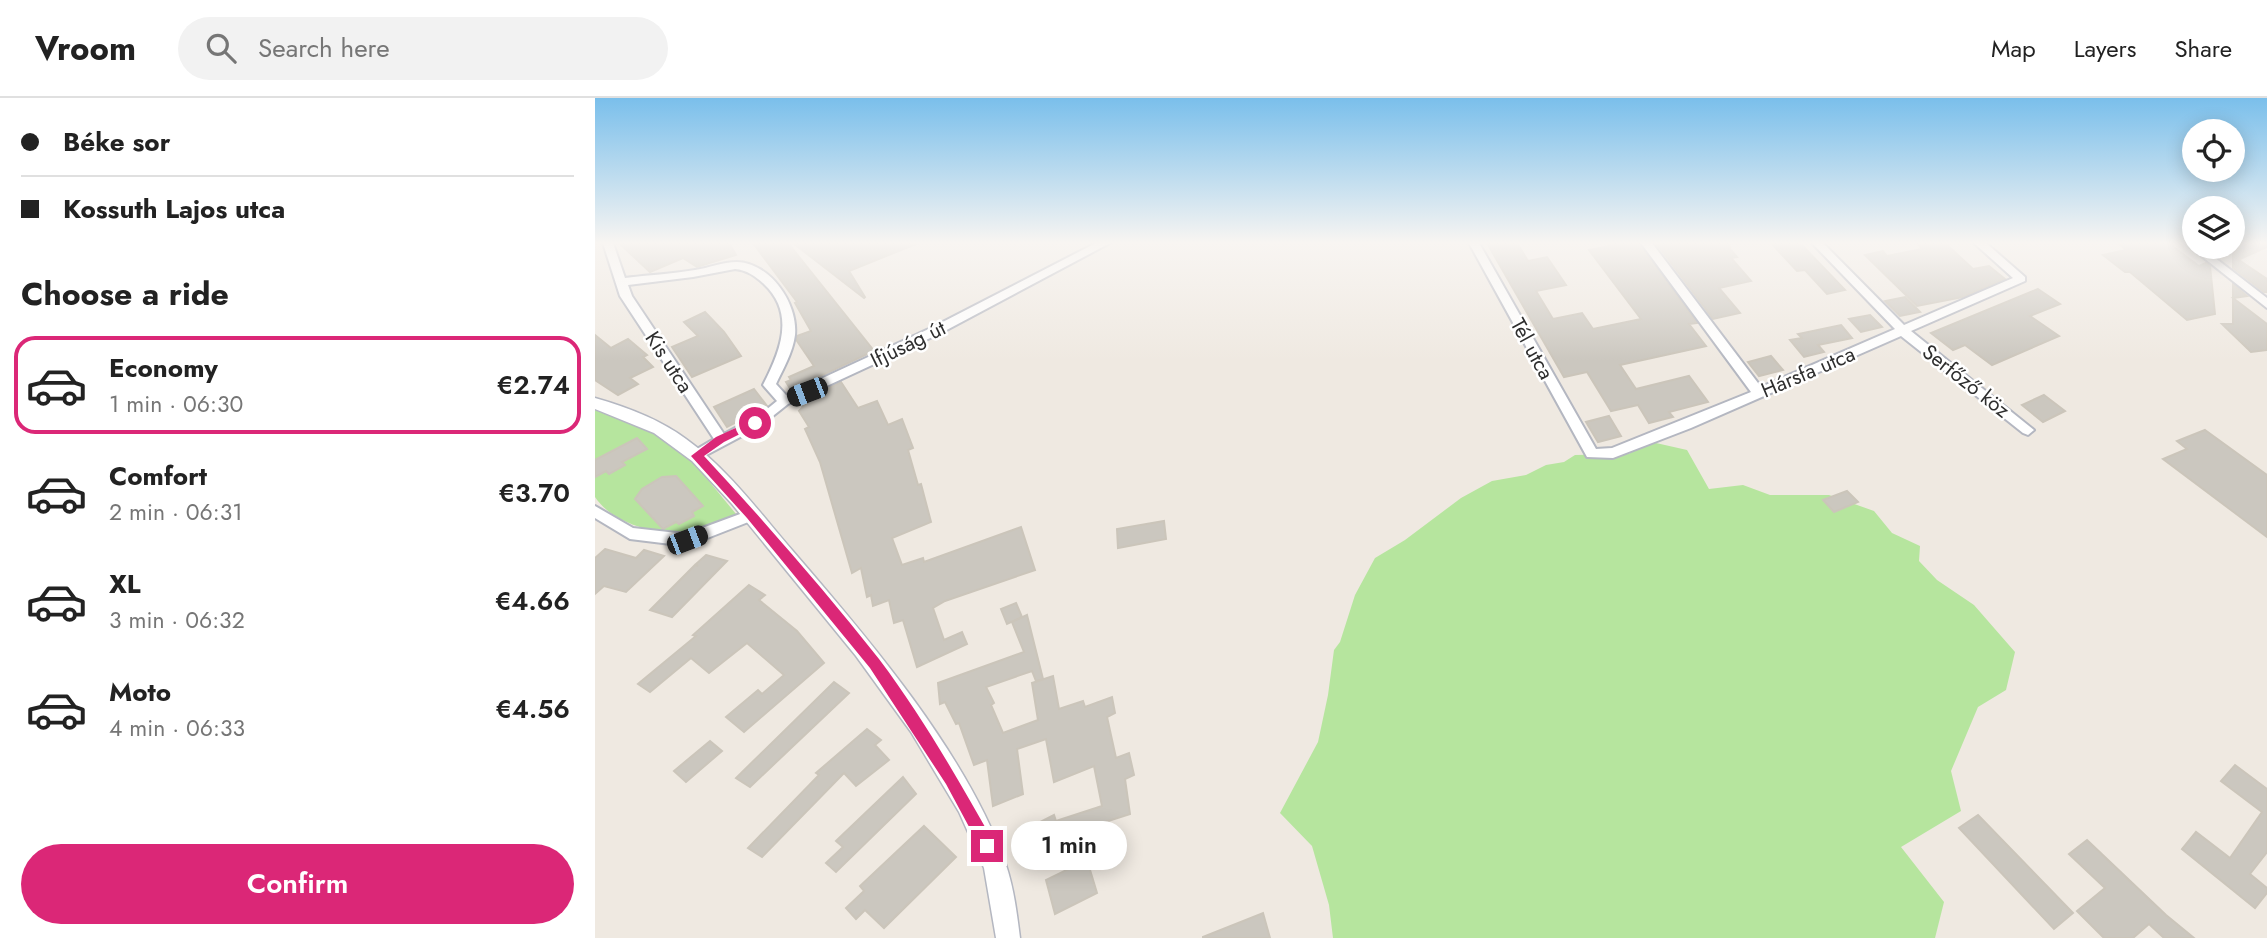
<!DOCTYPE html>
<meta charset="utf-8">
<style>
:root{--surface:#fff;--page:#f2f2f2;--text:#222;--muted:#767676;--line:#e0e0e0;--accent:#db2777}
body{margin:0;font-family:Jost,sans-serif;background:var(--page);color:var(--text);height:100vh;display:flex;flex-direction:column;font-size:26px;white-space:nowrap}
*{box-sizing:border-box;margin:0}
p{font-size:23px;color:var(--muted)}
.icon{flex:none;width:38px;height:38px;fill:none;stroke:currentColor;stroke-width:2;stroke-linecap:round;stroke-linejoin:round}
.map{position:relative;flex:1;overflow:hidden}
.sheet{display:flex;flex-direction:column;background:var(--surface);width:595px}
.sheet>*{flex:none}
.guide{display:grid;align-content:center;height:154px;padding:0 21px;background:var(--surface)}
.controls{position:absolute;left:1587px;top:21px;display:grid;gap:14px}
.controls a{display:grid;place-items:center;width:63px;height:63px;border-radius:50%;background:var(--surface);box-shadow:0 4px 18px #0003;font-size:35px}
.end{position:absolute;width:32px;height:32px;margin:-16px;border:9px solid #db2777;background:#fff;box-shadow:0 0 0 4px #fff}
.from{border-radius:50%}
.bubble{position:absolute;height:49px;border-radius:24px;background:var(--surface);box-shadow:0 4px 18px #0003;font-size:23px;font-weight:600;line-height:49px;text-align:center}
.car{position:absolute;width:21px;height:42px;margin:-21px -10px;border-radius:9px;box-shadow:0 0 5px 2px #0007;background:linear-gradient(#222 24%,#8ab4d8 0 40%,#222 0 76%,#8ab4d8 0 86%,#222 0)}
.guide b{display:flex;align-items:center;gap:24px;height:66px;font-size:26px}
.guide b+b{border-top:2px solid var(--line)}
.guide i{width:18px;height:18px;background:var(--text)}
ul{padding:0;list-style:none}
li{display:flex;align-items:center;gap:21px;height:98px;margin:0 14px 10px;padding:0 7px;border:4px solid transparent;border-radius:21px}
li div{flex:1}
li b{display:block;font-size:26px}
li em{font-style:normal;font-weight:600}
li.on{border-color:var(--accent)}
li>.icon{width:63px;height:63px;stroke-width:1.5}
h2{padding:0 21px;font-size:32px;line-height:84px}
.cta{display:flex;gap:14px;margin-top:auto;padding:14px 21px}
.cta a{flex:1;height:80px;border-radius:42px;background:var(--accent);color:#fff;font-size:28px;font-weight:600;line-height:80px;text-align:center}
header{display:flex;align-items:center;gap:42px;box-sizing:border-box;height:98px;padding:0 35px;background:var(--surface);border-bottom:2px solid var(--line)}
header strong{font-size:33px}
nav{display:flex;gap:38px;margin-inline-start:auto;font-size:24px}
.search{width:490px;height:63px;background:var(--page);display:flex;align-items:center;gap:18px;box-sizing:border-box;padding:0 24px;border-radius:38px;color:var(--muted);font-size:26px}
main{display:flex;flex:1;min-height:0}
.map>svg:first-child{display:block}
.green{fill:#b6e59e}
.building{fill:#cbc7bf;stroke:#cbc5ba;stroke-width:2}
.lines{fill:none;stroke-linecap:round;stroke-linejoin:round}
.minor-casing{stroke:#b4b7c1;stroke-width:4}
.tertiary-casing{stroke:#b4b7c1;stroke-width:3}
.minor{fill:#fff;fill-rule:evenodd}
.tertiary{fill:#fff;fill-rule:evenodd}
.route{fill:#db2777}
.labels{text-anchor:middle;stroke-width:5;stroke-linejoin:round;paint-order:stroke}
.street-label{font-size:21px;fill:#2e2e2e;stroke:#fff}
</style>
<header>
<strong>Vroom</strong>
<div class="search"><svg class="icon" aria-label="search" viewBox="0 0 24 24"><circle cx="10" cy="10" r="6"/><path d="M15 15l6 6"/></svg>Search here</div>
<nav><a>Map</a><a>Layers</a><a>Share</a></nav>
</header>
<main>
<section class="sheet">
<div class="guide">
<b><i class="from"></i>Béke sor</b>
<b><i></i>Kossuth Lajos utca</b>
</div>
<h2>Choose a ride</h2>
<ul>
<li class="on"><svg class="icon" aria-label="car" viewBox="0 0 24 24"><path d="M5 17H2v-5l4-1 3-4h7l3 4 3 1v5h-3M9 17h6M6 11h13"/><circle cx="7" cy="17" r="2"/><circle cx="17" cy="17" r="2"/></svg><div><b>Economy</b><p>1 min · 06:30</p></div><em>€2.74</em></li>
<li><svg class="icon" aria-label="car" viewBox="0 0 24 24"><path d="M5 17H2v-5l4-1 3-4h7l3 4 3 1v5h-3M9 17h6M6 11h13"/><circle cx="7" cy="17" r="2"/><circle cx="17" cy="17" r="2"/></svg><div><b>Comfort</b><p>2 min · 06:31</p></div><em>€3.70</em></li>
<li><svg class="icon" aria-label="car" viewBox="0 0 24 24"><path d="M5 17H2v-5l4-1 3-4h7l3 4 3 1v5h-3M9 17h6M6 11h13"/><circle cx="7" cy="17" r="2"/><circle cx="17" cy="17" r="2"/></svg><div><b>XL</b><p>3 min · 06:32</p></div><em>€4.66</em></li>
<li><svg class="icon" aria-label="car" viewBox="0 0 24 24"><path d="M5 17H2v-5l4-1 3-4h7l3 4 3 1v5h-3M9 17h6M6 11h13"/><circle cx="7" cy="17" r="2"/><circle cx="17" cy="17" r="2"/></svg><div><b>Moto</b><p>4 min · 06:33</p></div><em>€4.56</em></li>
</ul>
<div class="cta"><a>Confirm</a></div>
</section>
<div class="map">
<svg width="1672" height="840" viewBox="0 0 1672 840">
<rect width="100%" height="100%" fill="#efe9e1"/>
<g class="green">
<path d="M0 312 65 338 95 360 141 416C125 422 106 433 89 434 60 437 17 425 0 399Z"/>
<polygon points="1061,345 1092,352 1114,391 1148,387 1175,397 1234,397 1279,413 1297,435 1325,448 1324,463 1342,482 1379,507 1420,554 1411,592 1383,609 1356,673 1366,713 1306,749 1349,804 1340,840 738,840 734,807 717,748 685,715 723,644 733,597 739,552 745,544 760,497 780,460 810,442 866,400 897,383 931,377 951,367 969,364 980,357 1034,356 1040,349"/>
</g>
<g class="building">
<polygon points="24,145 134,145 141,157 102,169 88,160 55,174"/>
<polygon points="158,145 193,145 279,253 196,292 191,284 196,282 194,279 219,268 202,243 202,238 216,233 200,205 202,204"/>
<polygon points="198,145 321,145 321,146 254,173 270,199 269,200"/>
<polygon points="892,145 922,145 933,163 952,159 971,187 941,193 958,221 987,215 998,231 1046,221 994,152 1015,148 1013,145 1044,145 1102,225 1094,226 1111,248 1025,267 1041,291 1094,278 1113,304 1074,314 1078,319 1054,325 1043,307 1016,313 992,274 969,279"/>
<polygon points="1061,145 1134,145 1135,151 1142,159 1136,160 1156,183 1124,190 1145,215 1118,221"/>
<polygon points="1176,145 1205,145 1250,192 1232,196 1210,172 1202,173"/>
<polygon points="1322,145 1350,145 1378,171 1394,168 1410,181 1368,199 1322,208 1270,157 1288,153 1292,158 1327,151"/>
<polygon points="1523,145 1573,145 1604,168 1611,165 1615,168 1620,216 1592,222 1535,174 1530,174 1508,157 1531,152"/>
<polygon points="1638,145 1672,145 1672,149 1645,161 1638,156"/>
<polygon points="1638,158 1672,181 1672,194 1669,194 1638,170"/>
<polygon points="1638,186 1652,198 1638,200 1672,226 1672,252 1656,254 1627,226 1638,226"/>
<polygon points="1443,191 1465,206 1435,218 1464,238 1397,267 1370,247 1358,252 1336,235"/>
<polygon points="1310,199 1325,214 1305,218 1290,203"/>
<polygon points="110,214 129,234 146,258 97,279 77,249 103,238 89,224"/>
<polygon points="1275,217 1287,229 1266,234 1254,221"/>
<polygon points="1246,227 1257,240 1223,247 1229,254 1209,259 1195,242 1207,240 1203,236"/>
<polygon points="0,237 16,250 33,241 52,257 48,259 58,269 35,280 43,286 23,297 0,282"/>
<polygon points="1176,258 1188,272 1164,278 1153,264"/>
<polygon points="246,284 263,310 282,303 293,327 307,321 318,350 313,352 323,387 326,386 336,424 297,440 307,467 328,460 329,464 426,429 440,472 350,503 338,510 349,542 367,534 372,546 322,569 308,522 299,525 294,502 278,508 276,497 272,499 266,470 257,475 225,364 210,331 214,329 204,313 208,309 204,304"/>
<polygon points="159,291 172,308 132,329 119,309"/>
<polygon points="1449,297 1470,313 1448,324 1427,307"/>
<polygon points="1014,318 1026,338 1003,344 991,324"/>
<polygon points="1610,332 1672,377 1672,439 1568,361 1592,351 1582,343"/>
<polygon points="42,340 52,351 27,364 30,367 14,376 11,373 0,379 0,362"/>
<polygon points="81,378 108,408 97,414 99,418 84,426 81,424 68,431 40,401 47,391 67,379"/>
<polygon points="1252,393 1263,404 1239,414 1228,402"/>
<polygon points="569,423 571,441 523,450 522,431"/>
<polygon points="10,451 41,460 49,452 69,458 31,494 9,488 0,496 0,460"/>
<polygon points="111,457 132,463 77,519 55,512 100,467 103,468 101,466"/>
<polygon points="154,487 170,497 164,502 202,533 229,565 149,634 131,619 163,592 167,596 189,577 152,545 114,575 96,560 55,594 43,586 101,538 98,537"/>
<polygon points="421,505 427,519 412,526 406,511"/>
<polygon points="432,517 448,581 441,583 437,573 391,589 399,605 396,607 408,635 443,622 437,585 458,578 464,611 488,603 490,609 517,599 520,615 512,619 521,660 534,655 539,677 530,681 535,716 466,738 426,758 420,737 459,717 461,723 507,708 499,668 459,684 451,641 422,651 428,696 398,708 392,662 379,667 364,625 361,626 350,604 345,606 343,585 429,554 417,524"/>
<polygon points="239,584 254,595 155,689 141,680"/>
<polygon points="272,631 286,642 280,647 294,662 261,688 249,675 167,759 153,750 224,677 221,675"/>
<polygon points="115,643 127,653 91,684 79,673"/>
<polygon points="1640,667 1672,691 1672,754 1655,776 1672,790 1672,795 1660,810 1587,751 1601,734 1635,760 1667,714 1626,683"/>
<polygon points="308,679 321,696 241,774 231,765 248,749 241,743"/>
<polygon points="1383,717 1478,815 1459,831 1364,730"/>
<polygon points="329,728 361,759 289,830 270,812 261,821 251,810 269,793 265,788"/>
<polygon points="1492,742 1571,817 1599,840 1569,840 1554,826 1538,840 1509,840 1482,813 1510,790 1474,756"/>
<polygon points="492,762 502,795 460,816 451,782"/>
<polygon points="668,815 675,840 608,840 608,839"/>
</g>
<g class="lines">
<defs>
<g id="minor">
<path d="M8 145H18L30 180C53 177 77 176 100 172 114 170 127 164 142 164 175 165 203 205 200 237 198 254 188 271 181 286L191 297 338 229 501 145H515L346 235 193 306 164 329 102 362 97 360 95 357 97 354 119 341 25 198ZM140 171C152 172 160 178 169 186 201 216 185 254 168 287L182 303 166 316 129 336 37 198 33 187 98 179Z"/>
<polygon points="874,145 884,145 1001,351 1017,350 1156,294 1046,145 1057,145 1166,289 1300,231 1217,145 1228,145 1309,227 1418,180 1379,145 1391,145 1430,179 1430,183 1316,233 1439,332 1433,337 1428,335 1306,238 1096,330 1018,360 992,359"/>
<polygon points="1590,145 1600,145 1600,149 1606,149 1672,200 1672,210"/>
<polygon points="0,408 38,430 91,436 156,412 161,413 163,417 161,421 92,448 35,441 0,420"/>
</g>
<path id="tertiary" d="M0 300C32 309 64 321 91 341 133 371 164 414 197 452 273 540 373 657 411 767 419 791 422 816 425 840H401L389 770 364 714 316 634 261 558 137 406 97 363 59 335 0 311Z"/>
</defs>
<use href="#minor" class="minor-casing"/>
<use href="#tertiary" class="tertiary-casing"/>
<use href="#minor" class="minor"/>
<use href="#tertiary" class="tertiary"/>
</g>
<linearGradient id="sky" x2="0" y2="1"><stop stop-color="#7abfeb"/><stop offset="0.55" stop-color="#f8f5f2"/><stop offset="1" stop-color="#f8f5f2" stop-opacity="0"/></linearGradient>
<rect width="1672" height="263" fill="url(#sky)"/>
<path class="route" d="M160 321 163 322V327L129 344 109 358C169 423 229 491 284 561 327 618 363 681 398 743L400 748 398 753 392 755 387 753 351 686 275 570 152 420 96 358 121 339Z"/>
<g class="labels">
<g class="street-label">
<text transform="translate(313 246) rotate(-26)" y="7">Ifjúság út</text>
<text transform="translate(937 251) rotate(61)" y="7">Tél utca</text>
<text transform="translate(74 264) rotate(57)" y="7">Kis utca</text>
<text transform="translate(1213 274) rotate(-23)" y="7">Hársfa utca</text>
<text transform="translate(1371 283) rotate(38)" y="7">Serfőző köz</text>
</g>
</g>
</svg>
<div class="controls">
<a><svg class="icon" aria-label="locate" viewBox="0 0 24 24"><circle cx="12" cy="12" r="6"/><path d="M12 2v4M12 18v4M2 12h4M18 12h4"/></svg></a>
<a><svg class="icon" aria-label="layers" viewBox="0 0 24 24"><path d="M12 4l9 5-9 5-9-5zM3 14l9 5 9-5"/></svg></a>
</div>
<i class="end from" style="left:160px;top:325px"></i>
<i class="end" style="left:392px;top:748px"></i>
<div class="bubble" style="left:416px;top:723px;width:116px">1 min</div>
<i class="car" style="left:212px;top:294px;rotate:249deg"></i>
<i class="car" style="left:92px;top:442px;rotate:69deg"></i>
</div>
</main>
